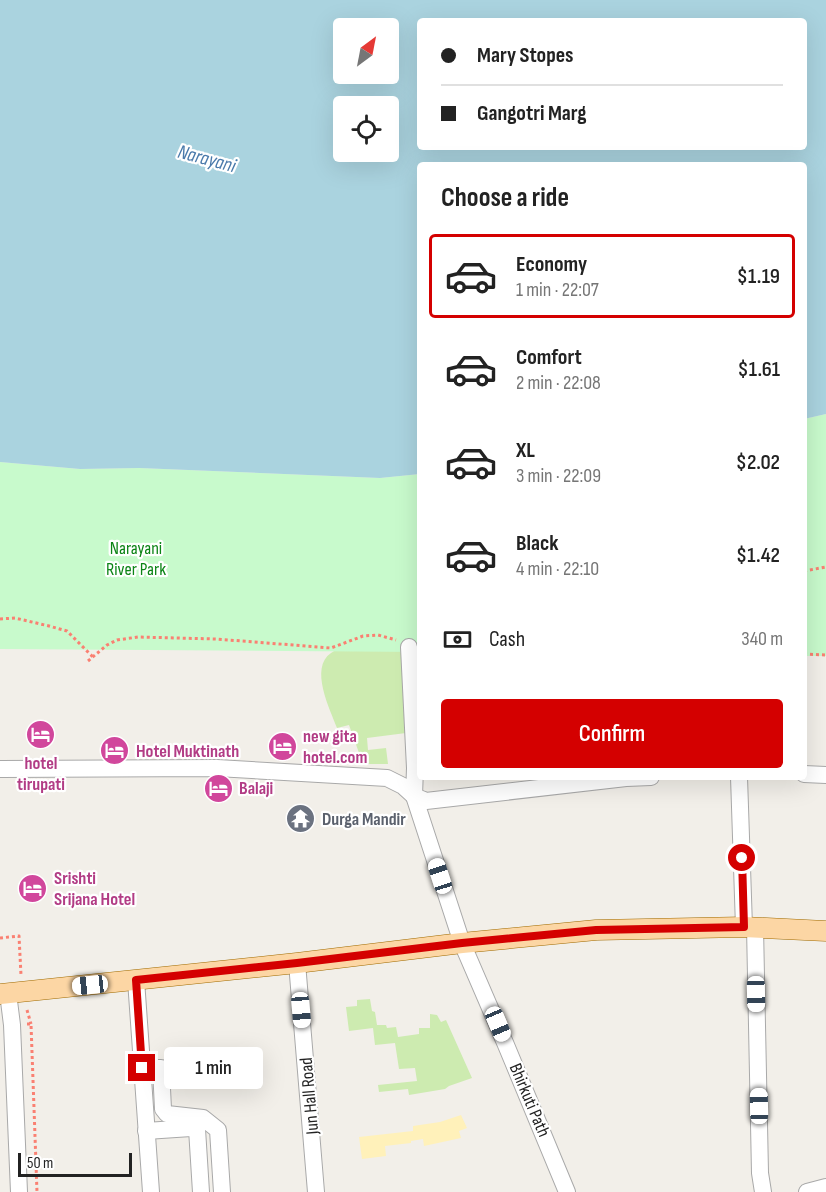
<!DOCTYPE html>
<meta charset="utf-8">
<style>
:root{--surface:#fff;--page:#f2f2f2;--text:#222;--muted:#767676;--line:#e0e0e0;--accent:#d40000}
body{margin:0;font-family:"Sofia Sans Condensed",sans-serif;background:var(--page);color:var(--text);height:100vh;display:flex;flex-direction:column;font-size:22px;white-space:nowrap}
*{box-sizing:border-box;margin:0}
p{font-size:20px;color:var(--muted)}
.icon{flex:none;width:33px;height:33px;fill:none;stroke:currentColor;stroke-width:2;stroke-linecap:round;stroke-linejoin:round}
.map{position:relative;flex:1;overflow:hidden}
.panel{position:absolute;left:417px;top:162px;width:390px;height:618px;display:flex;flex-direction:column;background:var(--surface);border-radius:6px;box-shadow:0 6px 24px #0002}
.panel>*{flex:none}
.top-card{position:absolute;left:417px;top:18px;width:390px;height:132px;border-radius:6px;box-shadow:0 6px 24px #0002;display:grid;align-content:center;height:132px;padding:0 24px;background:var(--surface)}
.needle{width:39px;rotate:32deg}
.fabs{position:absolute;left:333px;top:18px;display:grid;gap:12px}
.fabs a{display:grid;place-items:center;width:66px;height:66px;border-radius:6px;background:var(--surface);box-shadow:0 6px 24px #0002;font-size:30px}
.scale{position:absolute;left:18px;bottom:15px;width:114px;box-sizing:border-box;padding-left:6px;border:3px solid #222;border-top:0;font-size:16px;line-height:21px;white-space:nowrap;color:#222;-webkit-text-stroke:4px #fff;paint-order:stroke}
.end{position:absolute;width:27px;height:27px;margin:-14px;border:8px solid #d40000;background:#fff;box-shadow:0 0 0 3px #fff}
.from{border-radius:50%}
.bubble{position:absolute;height:42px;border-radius:6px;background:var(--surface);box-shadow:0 6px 24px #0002;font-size:20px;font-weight:600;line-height:42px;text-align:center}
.car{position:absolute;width:18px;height:36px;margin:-18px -9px;border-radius:8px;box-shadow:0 0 4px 2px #0007;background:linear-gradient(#fff 24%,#345 0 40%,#fff 0 76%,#345 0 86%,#fff 0)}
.top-card b{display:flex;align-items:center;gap:21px;height:57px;font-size:22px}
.top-card b+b{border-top:2px solid var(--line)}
.top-card i{width:15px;height:15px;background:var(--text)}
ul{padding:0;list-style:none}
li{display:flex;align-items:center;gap:18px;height:84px;margin:0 12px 9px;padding:0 12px;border:3px solid transparent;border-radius:6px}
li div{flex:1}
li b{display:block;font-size:22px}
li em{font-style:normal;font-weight:600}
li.active{border-color:var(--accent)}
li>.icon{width:54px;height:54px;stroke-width:1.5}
h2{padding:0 24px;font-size:27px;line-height:72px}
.pay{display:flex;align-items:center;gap:15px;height:66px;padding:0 24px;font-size:22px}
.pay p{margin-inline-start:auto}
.primary-button{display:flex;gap:12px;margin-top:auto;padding:12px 24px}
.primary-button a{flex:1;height:69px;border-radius:6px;background:var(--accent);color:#fff;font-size:24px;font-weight:600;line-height:69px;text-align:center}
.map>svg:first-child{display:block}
.grass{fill:#cdebb0}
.sand{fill:#fff1ba}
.park{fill:#c8facc}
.water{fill:#aad3df;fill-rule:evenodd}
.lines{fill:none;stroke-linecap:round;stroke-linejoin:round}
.minor-casing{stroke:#a9a9a9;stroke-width:18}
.major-casing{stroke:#a06b00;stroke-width:21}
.path{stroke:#fa8072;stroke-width:3;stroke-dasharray:3 3;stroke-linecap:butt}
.minor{stroke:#fff;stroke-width:16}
.major{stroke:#fcd6a4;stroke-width:20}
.route{stroke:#d40000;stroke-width:8}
.labels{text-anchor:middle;stroke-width:4.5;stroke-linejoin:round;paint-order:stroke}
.park-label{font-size:18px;fill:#0c8416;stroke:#fff}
.hotel-label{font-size:18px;font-weight:bold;fill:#b23c85;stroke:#fff;text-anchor:start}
.worship-label{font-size:18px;font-weight:bold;fill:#5b616d;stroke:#fff;text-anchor:start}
.street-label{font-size:18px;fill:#222;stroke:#fff}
.water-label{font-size:20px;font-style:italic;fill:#4a7aab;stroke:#fff}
</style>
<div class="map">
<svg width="826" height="1192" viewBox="0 0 826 1192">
<rect width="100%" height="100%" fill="#f2efe9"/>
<g class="grass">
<path d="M357 642 399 648 402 656 406 733 367 738 368 750 386 748 388 764H363L349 725 337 728C330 709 309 668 331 653 338 648 349 645 357 642Z"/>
<polygon points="370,999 372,1011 375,1012 377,1025 386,1025 387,1028 396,1027 398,1037 419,1034 419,1028 430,1028 430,1014 437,1015 441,1022 446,1020 472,1078 449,1086 445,1089 409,1095 408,1089 379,1092 378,1085 417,1081 415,1068 399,1069 395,1043 375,1045 373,1028 349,1031 346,1007 357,1006 357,1000"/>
</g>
<polygon class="sand" points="461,1115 467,1128 459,1131 461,1138 424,1146 423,1139 411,1141 411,1143 385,1146 386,1156 362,1159 359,1137 413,1131 413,1126 440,1122"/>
<g class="park">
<polygon points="826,414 826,656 804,656 804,419"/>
<polygon points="0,462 80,469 139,468 380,478 420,474 420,652 0,649"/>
</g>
<path class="water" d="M0 0H826V414L804 419V165H420V474L380 478 139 468 80 469 0 462ZM420 21H804V147H420ZM344 28H388V74H344ZM344 106H388V152H344Z"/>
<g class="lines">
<defs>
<g id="minor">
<polyline points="409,647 415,768 414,796 462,943 506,1045 567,1192"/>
<polyline points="0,769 217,768 387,778 403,786 414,796 426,801 626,778 651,777"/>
<polyline points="804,774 826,775"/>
<polyline points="739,777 744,927"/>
<polyline points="755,927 760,1173 763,1192"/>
<polyline points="297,963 316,1192"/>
<polyline points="136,980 151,1192"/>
<polyline points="8,993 12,1025 19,1192"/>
<polyline points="142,1068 161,1068 163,1109 167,1114 203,1118 218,1130 222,1192"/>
<polyline points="146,1131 191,1128 197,1129 201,1192"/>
<polyline points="807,1192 826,1187"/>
</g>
<polyline id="major" points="0,994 297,963 462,943 596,930 744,927 826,931"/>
</defs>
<use href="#minor" class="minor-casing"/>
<use href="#major" class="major-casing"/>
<g class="path">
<polyline points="804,571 826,567"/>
<polyline points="0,619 15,618 49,626 67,631 93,657"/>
<polyline points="804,654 826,655"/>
<polyline points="88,661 107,645 117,640 138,637 216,639 331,648 363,636 378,635 396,640"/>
<polyline points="0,938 19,936 21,975"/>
<polyline points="27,1010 31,1024"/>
<polyline points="27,1024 31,1024 37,1192"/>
</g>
<use href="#minor" class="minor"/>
<use href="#major" class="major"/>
</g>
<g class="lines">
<polyline class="route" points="142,1068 136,980 297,963 462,943 596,930 744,927 742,858"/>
</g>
<defs>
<symbol id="hotel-disc" viewBox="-11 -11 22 22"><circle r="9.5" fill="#d1479c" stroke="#fff"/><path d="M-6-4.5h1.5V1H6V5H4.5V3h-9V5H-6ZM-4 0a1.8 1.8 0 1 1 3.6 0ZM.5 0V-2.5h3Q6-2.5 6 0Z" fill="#fff"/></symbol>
<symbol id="temple-disc" viewBox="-11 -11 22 22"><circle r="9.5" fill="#6b7280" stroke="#fff"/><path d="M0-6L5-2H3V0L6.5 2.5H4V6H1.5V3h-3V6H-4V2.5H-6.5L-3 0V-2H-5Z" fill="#fff"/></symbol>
</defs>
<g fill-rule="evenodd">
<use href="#hotel-disc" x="24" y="718" width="33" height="33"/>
<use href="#hotel-disc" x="266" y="730" width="33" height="33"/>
<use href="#hotel-disc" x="98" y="734" width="33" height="33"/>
<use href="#hotel-disc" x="202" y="772" width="33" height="33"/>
<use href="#temple-disc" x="284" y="802" width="33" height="33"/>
<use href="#hotel-disc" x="16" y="872" width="33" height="33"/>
</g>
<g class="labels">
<g class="park-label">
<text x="136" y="554">Narayani<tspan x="136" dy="21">River Park</tspan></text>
</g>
<g class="hotel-label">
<text x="303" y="742">new gita<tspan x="303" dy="21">hotel.com</tspan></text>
<text x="136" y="757">Hotel Muktinath</text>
<text x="41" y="769" text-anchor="middle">hotel<tspan x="41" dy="21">tirupati</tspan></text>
<text x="239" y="794">Balaji</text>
<text x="54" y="884">Srishti<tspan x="54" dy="21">Srijana Hotel</tspan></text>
</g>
<g class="worship-label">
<text x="322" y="825">Durga Mandir</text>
</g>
<g class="street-label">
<text transform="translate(309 1096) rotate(-95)" y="6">Jun Hall Road</text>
<text transform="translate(530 1100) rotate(67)" y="6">Bhirkuti Path</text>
</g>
<g class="water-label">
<text transform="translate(207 158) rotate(15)" y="7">Narayani</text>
</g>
</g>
</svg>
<div class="fabs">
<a><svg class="needle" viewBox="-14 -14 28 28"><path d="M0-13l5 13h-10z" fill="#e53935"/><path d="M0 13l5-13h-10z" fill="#767676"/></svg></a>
<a><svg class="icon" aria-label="locate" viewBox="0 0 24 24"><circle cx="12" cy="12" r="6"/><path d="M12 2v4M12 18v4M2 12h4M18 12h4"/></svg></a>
</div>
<div class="scale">50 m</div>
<i class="end from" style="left:742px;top:858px"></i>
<i class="end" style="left:142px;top:1068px"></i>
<div class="bubble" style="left:164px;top:1047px;width:99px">1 min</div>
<i class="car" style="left:440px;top:876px;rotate:342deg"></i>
<i class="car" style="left:90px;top:985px;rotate:264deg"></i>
<i class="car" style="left:756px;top:994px;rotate:179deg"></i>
<i class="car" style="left:301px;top:1010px;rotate:175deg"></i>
<i class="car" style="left:498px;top:1024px;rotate:157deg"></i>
<i class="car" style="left:759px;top:1106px;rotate:359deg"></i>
<div class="top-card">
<b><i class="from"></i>Mary Stopes</b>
<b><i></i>Gangotri Marg</b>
</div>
<section class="panel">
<h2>Choose a ride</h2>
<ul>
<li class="active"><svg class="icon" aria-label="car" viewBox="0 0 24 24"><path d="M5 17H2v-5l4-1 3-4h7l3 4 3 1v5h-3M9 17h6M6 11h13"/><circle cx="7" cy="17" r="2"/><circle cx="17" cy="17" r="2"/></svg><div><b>Economy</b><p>1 min · 22:07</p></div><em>$1.19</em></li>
<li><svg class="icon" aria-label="car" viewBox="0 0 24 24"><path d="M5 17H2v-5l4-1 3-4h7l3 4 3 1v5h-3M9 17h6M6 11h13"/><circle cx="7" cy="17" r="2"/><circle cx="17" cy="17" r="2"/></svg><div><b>Comfort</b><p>2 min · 22:08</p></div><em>$1.61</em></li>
<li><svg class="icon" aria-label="car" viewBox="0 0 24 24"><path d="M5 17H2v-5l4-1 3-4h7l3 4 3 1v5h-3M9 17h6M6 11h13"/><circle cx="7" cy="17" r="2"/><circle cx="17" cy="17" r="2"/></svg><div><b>XL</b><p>3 min · 22:09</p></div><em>$2.02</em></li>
<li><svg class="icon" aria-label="car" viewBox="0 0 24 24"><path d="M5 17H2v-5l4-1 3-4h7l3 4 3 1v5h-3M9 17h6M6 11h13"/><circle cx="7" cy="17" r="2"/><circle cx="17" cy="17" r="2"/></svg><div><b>Black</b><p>4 min · 22:10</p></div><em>$1.42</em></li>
</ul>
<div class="pay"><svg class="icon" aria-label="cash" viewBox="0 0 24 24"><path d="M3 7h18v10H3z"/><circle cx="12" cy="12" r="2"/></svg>Cash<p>340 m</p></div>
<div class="primary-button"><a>Confirm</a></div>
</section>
</div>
